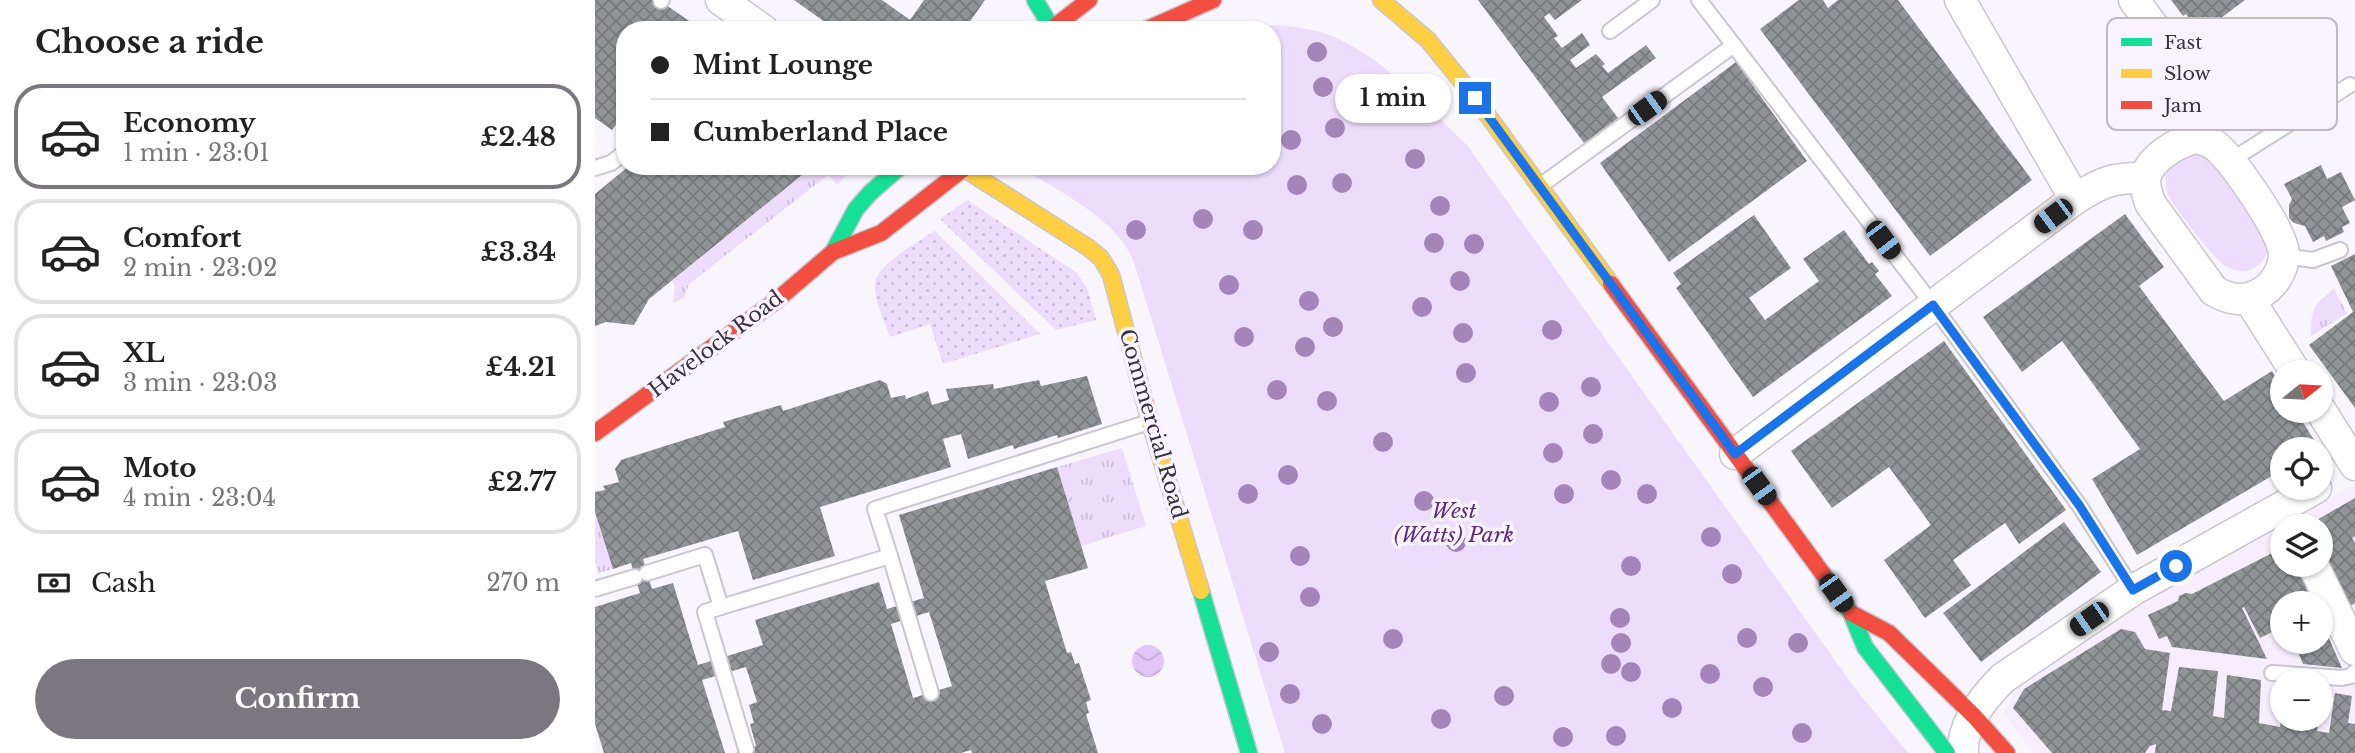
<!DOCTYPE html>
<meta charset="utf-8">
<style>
:root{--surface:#fff;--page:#f6f6f6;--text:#222;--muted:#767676;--line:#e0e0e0;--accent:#7b777f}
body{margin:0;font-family:"Libre Baskerville",serif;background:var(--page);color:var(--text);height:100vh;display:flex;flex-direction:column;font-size:26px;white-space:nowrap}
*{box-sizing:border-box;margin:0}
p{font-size:23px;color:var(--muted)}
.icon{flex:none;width:38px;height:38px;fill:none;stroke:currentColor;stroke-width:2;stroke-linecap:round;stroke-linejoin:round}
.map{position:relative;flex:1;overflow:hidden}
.details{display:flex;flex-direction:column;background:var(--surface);width:595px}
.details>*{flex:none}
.hud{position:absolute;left:21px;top:21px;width:665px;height:154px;border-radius:28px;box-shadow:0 2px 5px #0004;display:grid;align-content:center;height:154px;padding:0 35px;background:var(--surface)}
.needle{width:46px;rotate:72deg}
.buttons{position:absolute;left:1675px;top:360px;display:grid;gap:14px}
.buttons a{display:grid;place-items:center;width:63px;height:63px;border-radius:50%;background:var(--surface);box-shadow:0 2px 5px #0004;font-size:35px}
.end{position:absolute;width:32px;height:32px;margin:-16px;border:9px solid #1a73e8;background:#fff;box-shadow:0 0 0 4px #fff}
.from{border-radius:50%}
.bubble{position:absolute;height:49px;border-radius:24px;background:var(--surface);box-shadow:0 2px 5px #0004;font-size:23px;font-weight:800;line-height:49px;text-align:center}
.car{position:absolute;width:21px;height:42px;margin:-21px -10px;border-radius:9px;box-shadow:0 0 5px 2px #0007;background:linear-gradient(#222 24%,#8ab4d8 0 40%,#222 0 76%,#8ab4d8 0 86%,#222 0)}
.hud b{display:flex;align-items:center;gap:24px;height:66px;font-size:26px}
.hud b+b{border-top:2px solid var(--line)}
.hud i{width:18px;height:18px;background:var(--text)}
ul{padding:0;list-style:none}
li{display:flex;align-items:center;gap:21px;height:105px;margin:0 14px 10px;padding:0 21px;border:4px solid var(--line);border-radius:28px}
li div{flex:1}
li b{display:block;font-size:26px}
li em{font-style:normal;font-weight:800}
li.on{border-color:var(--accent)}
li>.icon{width:63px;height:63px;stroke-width:1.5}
h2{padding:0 35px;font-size:32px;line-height:84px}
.pay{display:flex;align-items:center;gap:18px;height:77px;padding:0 35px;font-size:26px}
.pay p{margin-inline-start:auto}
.button{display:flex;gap:14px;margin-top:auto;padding:14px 35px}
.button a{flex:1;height:80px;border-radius:42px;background:var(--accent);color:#fff;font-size:28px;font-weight:800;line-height:80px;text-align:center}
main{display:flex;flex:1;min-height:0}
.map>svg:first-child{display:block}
.built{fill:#f6eefe;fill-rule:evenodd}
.grass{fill:url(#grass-tufts)}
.park{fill:#eedcfd}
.garden{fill:url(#garden-dots)}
.water{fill:url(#water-waves)}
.building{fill:url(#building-cross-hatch);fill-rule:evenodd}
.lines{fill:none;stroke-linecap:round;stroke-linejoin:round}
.lane-casing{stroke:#cac6cd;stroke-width:18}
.street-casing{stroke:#cac6cd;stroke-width:33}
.fast-casing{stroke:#cac6cd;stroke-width:19}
.slow-casing{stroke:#cac6cd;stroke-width:19}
.jam-casing{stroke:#cac6cd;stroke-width:19}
.lane{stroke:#fefeff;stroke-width:14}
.street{stroke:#fefeff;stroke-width:30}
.fast{stroke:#16e098;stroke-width:16}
.slow{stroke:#ffcf43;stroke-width:16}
.jam{stroke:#f24e42;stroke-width:16}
.tree{fill:#a386b7}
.route{stroke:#1a73e8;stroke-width:9}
.labels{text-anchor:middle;stroke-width:7;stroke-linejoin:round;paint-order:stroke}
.street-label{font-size:21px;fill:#37333b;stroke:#f9f2ff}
.park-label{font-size:21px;font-style:italic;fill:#5d2b7e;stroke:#f9f2ff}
.key{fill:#f9f2ff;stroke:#bfb9c4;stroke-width:2}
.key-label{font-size:19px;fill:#37333b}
</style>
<main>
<section class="details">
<h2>Choose a ride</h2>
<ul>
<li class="on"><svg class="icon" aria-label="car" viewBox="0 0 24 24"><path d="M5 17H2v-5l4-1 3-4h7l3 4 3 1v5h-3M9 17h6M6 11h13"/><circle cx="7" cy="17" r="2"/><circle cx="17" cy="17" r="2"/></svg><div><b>Economy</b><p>1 min · 23:01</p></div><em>£2.48</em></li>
<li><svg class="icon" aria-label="car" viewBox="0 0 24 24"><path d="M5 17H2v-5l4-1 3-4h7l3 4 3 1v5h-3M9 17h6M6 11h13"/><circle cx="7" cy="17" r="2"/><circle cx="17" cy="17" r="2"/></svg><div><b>Comfort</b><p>2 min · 23:02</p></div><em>£3.34</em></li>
<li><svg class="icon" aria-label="car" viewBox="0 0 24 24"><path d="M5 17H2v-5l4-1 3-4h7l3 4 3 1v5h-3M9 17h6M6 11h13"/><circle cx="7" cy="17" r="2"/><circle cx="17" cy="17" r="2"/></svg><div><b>XL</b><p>3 min · 23:03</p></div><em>£4.21</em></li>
<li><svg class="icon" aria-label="car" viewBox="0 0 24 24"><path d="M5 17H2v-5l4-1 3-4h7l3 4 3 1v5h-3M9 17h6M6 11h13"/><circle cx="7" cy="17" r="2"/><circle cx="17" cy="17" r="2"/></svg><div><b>Moto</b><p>4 min · 23:04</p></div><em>£2.77</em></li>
</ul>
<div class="pay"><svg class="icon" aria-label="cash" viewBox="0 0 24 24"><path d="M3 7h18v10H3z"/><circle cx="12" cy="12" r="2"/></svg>Cash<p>270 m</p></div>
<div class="button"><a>Confirm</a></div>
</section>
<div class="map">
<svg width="1760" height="753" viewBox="0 0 1760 753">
<defs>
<pattern id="grass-tufts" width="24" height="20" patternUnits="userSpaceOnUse" patternTransform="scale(1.75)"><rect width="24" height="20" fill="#eedcfd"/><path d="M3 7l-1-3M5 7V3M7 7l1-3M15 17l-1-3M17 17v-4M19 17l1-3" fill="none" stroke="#cdbdda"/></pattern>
<pattern id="garden-dots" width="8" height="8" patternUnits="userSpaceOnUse" patternTransform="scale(1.75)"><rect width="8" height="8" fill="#eedcfd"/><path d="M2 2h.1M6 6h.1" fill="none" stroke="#cdbdda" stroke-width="1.8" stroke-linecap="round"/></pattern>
<pattern id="water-waves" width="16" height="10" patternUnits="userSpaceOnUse" patternTransform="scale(1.75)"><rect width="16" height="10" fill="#e2c5f9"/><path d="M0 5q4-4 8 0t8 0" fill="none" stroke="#c2aad6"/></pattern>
<pattern id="building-cross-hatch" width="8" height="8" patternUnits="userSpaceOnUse" patternTransform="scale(1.75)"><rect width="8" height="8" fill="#919496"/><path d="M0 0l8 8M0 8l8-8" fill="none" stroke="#77797c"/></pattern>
</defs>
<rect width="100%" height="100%" fill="#f9f5fc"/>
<path class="built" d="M1760 484V753H1439L1408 712 1425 683 1538 609ZM1687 527H1726V565H1687ZM1687 604H1726V642H1687ZM1687 681H1726V719H1687Z"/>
<g class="grass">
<polygon points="208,166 260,166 242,185 233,175 94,284 89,298 78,303 80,286 77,281 211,172"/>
<path d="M1739 289 1752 313 1716 336C1716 309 1718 305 1739 289Z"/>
<polygon points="527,448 551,526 486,546 462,467"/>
<polygon points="0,512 18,569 3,573 0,562"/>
</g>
<g class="park">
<path d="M681 25C701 27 721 29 739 37 791 59 831 107 872 145L1259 687 1313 753H690L542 272C539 263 536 254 531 247 509 212 458 188 423 166H677V30H638Z"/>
<path d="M1592 151C1624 154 1627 168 1643 192 1656 211 1690 245 1662 266 1653 273 1642 272 1632 267 1620 261 1577 205 1572 192 1571 187 1571 181 1570 176L1580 161Z"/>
</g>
<g class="garden">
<polygon points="372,200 482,273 492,288 501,320 461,330 345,219"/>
<path d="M339 231H340L445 334 348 364 335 324 295 337C290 322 279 301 280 284 280 265 324 242 339 231Z"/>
</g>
<circle class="water" cx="553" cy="661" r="16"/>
<g class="building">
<polygon points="0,0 64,0 97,23 92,30 30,30 30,113 17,130 0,118"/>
<polygon points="199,0 287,0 315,20 329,0 390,0 369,30 241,30"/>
<polygon points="883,0 987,0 960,20 954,13 949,17 963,36 959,38 967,48 987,33 995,45 975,60 981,68 1001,54 1010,64 1007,66 1013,73 1051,45 1061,58 1007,97 1023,118 989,143"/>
<polygon points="1204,0 1228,0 1233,8 1243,0 1303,0 1437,180 1335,256 1165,29"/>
<polygon points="1576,0 1650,0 1606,33 1591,14 1588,16"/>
<polygon points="1141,62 1212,161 1074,262 1005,163"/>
<polygon points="1726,165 1732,179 1746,172 1760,200 1747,207 1755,223 1747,227 1749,232 1731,241 1729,236 1718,242 1710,226 1699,223 1694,218 1694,205 1697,199 1689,184"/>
<polygon points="34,166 208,166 212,171 54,299 39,325 11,322 0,326 0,194"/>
<polygon points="1530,214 1569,267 1544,286 1629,401 1677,371 1687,388 1687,411 1701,411 1724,448 1720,450 1687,450 1687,470 1542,555 1497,479 1545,449 1467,341 1427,372 1388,317"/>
<polygon points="1159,215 1196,268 1154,298 1170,320 1224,281 1208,259 1249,230 1274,264 1277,262 1284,271 1280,274 1297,296 1158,397 1081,288 1086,284 1078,273"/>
<polygon points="1760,254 1760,408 1714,345 1758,312 1736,266"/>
<polygon points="1349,341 1471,510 1424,544 1410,523 1358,560 1376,585 1330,618 1289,560 1336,525 1294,467 1237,508 1196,451"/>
<path d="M492 376 507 424 463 438 462 435 419 449 418 445 373 459 366 434 348 439 356 467 225 507 240 556 158 580 143 531 48 559 57 589 78 583 103 665 168 645 160 620 284 582 292 609 329 598 304 515 462 467 493 568 450 581 472 653 476 652 480 664 484 663 496 700 491 702 494 713 491 714 503 753H377L376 750 366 753H141L161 746 155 724 159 723 154 705 162 702 151 667 107 680 130 753H9L0 724V607L45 593 36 563 18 569 0 512V492L10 490 8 486 24 482 20 469 26 460 130 427 128 422 186 405 188 411 285 380 292 384 296 398 310 395 311 399 333 391 337 405 354 400 351 389 398 384 399 389 444 380 446 386ZM334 612 357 686 318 698 296 624Z"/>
<polygon points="1760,498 1760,536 1757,538 1760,543 1760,603 1752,608 1726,554 1726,527 1719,527 1720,521"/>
<polygon points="1469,522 1506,572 1386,662 1348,613"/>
<polygon points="1687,548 1687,565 1702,565 1718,604 1687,604 1687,627 1665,638 1649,607 1647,608 1672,659 1577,647 1572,636 1564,639 1553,615 1583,601 1584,596 1591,593 1597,594"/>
<polygon points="1726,620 1747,668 1708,664 1699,642 1726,642"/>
<polygon points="1526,629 1540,632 1550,649 1575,653 1567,710 1576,711 1584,667 1623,671 1618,716 1629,718 1632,675 1666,680 1664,723 1685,727 1686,719 1724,719 1722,731 1734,733 1740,693 1757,696 1753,723 1760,724 1760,753 1560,753 1561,744 1555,746 1550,753 1457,753 1418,708 1429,689"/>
</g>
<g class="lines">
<defs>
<g id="lane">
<polyline points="1104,0 1338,305 1484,505 1538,590"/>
<polyline points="66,1 67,0"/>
<polyline points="1015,31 1057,0"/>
<polyline points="1635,161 1755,85"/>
<polyline points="0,168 16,163 30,152"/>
<polyline points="945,186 1139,45"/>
<polyline points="1689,256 1718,260 1745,250"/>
<polyline points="295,556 336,693"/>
<polyline points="52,573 110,555 126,607 295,556 280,509 554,422"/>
<polyline points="0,589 40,577"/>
<polyline points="126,607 110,612 151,749"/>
<polyline points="1677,673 1747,678 1756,676 1760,672"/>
</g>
<g id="street">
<polyline points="126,0 168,30"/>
<polyline points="1365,0 1480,199"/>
<polyline points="1539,0 1585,63 1591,79 1601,138"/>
<path d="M1601 138C1609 139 1614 141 1621 146 1639 162 1688 231 1689 254 1689 270 1678 287 1664 294 1648 303 1634 299 1619 291L1555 203C1553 196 1550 189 1550 180 1553 159 1582 142 1601 138Z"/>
<polyline points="1654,299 1701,373"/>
<polyline points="1726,411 1760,465"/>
<path d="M1140 454 1480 199C1507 182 1518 177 1550 178"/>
<polyline points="1718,565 1760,650"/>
<path d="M1368 753C1366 725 1389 697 1408 678L1538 590 1721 488"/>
</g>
<g id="fast">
<polyline points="440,0 458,30"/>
<polyline points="238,252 261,209 275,193 306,166"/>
<polyline points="1228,574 1256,613 1270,647 1352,753"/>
<polyline points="606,591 654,753"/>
</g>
<g id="slow">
<polyline points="786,0 833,40 880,98 1016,284"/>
<polyline points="365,166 494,248 506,258 516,275 555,422 606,591"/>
</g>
<g id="jam">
<polyline points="455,30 494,0"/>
<polyline points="550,30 618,0"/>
<polyline points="1016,284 1228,574"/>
<polyline points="0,433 182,300 238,252 286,233 372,166"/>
<polyline points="1256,613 1294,633 1379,716 1412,753"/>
</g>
</defs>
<use href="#lane" class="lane-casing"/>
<use href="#street" class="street-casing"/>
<use href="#fast" class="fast-casing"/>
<use href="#slow" class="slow-casing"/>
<use href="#jam" class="jam-casing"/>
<use href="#lane" class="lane"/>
<use href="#street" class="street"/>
<use href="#fast" class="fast"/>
<use href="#slow" class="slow"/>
<use href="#jam" class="jam"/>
</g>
<g class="tree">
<circle cx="722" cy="52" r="10"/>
<circle cx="728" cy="87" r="10"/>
<circle cx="740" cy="128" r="10"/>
<circle cx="696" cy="140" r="10"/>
<circle cx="820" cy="159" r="10"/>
<circle cx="747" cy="183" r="10"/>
<circle cx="702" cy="185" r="10"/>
<circle cx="845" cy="206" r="10"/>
<circle cx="608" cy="219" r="10"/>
<circle cx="541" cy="230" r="10"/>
<circle cx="658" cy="230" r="10"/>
<circle cx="839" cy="243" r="10"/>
<circle cx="879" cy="244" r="10"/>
<circle cx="865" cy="281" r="10"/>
<circle cx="634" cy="285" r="10"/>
<circle cx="714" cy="301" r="10"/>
<circle cx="827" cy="307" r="10"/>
<circle cx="738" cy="327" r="10"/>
<circle cx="957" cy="330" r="10"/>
<circle cx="868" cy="333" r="10"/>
<circle cx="649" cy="337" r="10"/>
<circle cx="710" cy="347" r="10"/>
<circle cx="871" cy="373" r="10"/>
<circle cx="996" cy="387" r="10"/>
<circle cx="682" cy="390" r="10"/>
<circle cx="732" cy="401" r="10"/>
<circle cx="954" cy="402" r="10"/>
<circle cx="998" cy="434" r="10"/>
<circle cx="788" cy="442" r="10"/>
<circle cx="958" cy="453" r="10"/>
<circle cx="693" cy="475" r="10"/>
<circle cx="1016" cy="480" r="10"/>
<circle cx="653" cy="494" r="10"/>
<circle cx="969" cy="494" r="10"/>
<circle cx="1052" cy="494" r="10"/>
<circle cx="829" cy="501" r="10"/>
<circle cx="1116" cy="537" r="10"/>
<circle cx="861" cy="542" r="10"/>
<circle cx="705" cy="556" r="10"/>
<circle cx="1036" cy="566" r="10"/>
<circle cx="1137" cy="574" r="10"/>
<circle cx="715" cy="597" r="10"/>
<circle cx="1025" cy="618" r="10"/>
<circle cx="1152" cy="638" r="10"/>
<circle cx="798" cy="639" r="10"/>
<circle cx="1026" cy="643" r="10"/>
<circle cx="1203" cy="643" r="10"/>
<circle cx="674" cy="652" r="10"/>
<circle cx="1016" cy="664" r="10"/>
<circle cx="1036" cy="672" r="10"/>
<circle cx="1115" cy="674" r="10"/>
<circle cx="1168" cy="687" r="10"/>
<circle cx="695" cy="694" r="10"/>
<circle cx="909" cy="696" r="10"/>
<circle cx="1077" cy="708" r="10"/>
<circle cx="846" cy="719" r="10"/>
<circle cx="727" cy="724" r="10"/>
<circle cx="1207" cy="733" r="10"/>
<circle cx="1021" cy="736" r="10"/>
<circle cx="968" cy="737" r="10"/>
</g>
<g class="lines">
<polyline class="route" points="880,98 1140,454 1338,305 1484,505 1538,590 1581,566"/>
</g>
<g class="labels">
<g class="street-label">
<text transform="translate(121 344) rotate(-37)" y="7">Havelock Road</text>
<text transform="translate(558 424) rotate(74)" y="7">Commercial Road</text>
</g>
<g class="park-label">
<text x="859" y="518">West<tspan x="859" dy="24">(Watts) Park</tspan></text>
</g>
</g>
<rect x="1512" y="18" width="230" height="112" rx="10" class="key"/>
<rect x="1526" y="38" width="31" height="8" fill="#16e098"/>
<rect x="1526" y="69" width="31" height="9" fill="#ffcf43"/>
<rect x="1526" y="101" width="31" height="8" fill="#f24e42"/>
<g class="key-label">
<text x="1569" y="49">Fast</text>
<text x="1569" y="80">Slow</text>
<text x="1569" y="112">Jam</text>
</g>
</svg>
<div class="buttons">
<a><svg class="needle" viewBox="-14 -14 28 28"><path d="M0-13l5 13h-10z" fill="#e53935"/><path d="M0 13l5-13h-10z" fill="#767676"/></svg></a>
<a><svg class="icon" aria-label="locate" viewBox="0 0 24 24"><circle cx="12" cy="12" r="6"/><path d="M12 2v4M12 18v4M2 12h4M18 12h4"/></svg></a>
<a><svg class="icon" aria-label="layers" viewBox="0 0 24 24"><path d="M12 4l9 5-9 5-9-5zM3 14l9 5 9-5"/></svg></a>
<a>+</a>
<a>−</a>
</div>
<i class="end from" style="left:1581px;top:566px"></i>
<i class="end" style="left:880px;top:98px"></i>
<div class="bubble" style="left:740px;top:74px;width:116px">1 min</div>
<i class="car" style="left:1052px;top:108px;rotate:54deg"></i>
<i class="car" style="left:1458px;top:216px;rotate:233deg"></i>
<i class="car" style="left:1288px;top:240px;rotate:143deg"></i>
<i class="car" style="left:1164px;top:486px;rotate:144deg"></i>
<i class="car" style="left:1241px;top:593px;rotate:144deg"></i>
<i class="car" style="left:1494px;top:619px;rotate:235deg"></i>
<div class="hud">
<b><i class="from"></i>Mint Lounge</b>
<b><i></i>Cumberland Place</b>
</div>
</div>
</main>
